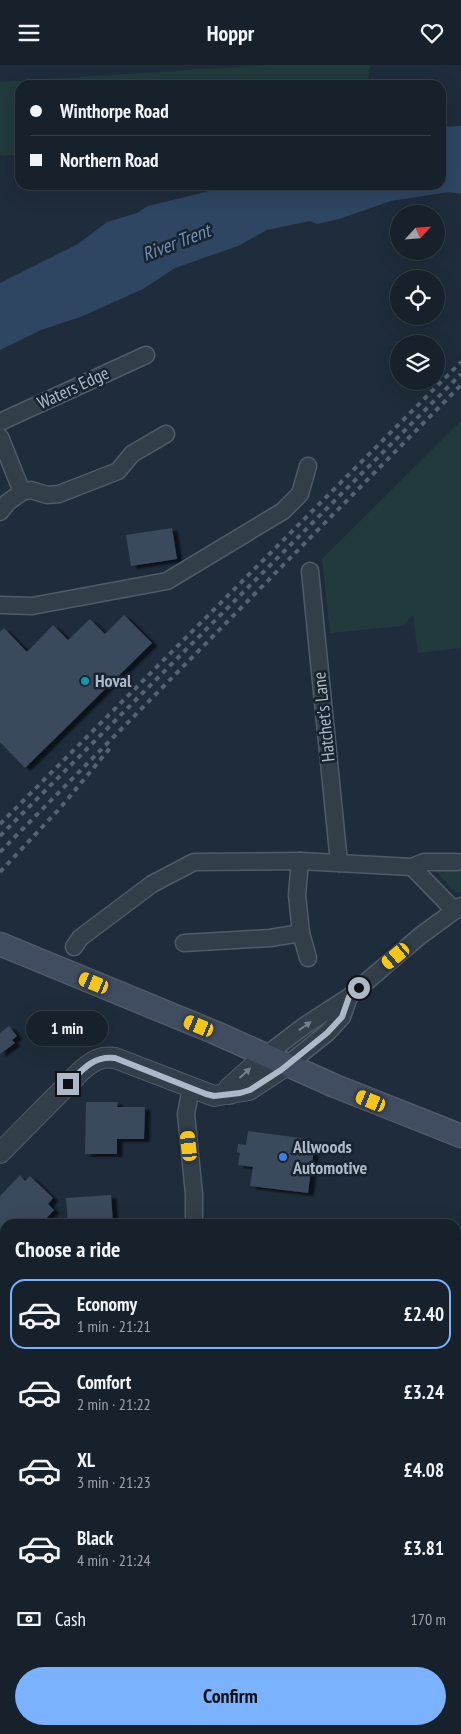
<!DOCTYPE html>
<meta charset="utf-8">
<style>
:root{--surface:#17212c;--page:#242e38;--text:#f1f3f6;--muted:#9ea3a9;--line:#363e48;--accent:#7bb2ff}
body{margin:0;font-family:"PT Sans Narrow",sans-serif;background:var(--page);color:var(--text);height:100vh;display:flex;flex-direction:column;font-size:19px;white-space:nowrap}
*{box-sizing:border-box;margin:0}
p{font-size:16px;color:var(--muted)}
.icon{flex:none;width:28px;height:28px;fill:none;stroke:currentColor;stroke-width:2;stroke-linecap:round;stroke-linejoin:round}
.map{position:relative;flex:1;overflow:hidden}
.details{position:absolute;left:0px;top:1154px;width:461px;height:516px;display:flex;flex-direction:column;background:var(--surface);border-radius:15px 15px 0 0;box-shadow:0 5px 20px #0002,0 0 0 1px var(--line)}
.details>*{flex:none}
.top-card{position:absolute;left:15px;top:15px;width:431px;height:110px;border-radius:15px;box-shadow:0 5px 20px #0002,0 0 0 1px var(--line);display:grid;align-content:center;height:110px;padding:0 15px;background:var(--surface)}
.needle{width:32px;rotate:64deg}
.fabs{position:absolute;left:390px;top:140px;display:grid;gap:10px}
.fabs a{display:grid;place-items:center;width:55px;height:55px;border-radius:50%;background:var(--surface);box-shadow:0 5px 20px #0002,0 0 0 1px var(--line);font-size:25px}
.end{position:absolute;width:22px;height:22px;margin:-11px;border:6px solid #adb8c8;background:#111;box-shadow:0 0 0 2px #111}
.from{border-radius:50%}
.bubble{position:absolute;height:35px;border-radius:18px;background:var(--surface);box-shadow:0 5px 20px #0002,0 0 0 1px var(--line);font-size:16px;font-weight:600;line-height:35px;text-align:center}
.car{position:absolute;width:15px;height:30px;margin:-15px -8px;border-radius:6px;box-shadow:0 0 4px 1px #0007;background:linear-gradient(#f5c518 24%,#345 0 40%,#f5c518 0 76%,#345 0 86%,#f5c518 0)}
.top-card b{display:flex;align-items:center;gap:18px;height:48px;font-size:19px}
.top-card b+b{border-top:1px solid var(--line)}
.top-card i{width:12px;height:12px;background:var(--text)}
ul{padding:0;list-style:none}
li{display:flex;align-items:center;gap:15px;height:70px;margin:0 10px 8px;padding:0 5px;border:2px solid transparent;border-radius:15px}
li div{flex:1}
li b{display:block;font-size:19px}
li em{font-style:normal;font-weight:600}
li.active{border-color:var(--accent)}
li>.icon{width:45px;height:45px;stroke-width:1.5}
h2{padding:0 15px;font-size:22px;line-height:60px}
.pay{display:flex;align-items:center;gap:12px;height:55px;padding:0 15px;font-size:19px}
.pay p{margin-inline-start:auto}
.primary-button{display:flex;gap:10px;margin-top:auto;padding:10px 15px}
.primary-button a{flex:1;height:58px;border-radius:30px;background:var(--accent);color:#111;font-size:20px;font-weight:600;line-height:58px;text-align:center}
header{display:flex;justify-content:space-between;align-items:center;height:65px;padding:0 15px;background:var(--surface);font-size:22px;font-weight:600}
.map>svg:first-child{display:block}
.green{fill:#213a3c}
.water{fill:#2e4662}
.building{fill:#3a4a5b;filter:url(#shadow)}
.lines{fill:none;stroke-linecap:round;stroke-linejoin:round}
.minor-casing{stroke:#505b69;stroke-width:19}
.tertiary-casing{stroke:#505b69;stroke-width:22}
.secondary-casing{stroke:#505b69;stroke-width:25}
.minor{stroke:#333e4b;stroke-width:16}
.tertiary{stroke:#333e4b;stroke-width:20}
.secondary{stroke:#404c5f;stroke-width:22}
.rail{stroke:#546273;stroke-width:4;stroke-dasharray:5 5;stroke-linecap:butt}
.oneway{fill:#768190}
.route{stroke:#adb8c8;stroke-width:6}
.culture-dot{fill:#0f9aa8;stroke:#182330;stroke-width:2}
.shop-dot{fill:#3f7fe0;stroke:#182330;stroke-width:2}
.labels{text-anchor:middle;stroke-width:5;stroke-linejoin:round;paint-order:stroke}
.street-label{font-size:18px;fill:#adb8c8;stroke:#182330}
.poi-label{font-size:18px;font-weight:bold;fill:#adb8c8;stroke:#182330;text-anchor:start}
.water-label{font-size:19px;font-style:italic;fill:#728fb3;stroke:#182330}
</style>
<header><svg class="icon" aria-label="menu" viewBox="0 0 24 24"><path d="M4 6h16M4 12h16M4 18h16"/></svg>Hoppr<svg class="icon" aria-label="heart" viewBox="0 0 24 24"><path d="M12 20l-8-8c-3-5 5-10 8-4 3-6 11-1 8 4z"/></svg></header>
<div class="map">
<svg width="461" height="1669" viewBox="0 0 461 1669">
<defs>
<filter id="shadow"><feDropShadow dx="5.5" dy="3" stdDeviation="1" flood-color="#0009"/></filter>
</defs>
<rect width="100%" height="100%" fill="#1f2c3b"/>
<g class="green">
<polygon points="266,0 370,0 368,20 20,20 20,91 0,90 0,17"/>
<polygon points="461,356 461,583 418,588 413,550 403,561 330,568 322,494"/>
<polygon points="433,803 461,803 461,827 456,828"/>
<polygon points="5,1622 5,1665 44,1665 43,1669 0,1669 0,1627"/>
</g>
<polygon class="water" points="461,61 461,129 449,127 391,136 339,154 317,159 310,156 267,165 238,181 175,203 143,224 83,251 41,265 0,285 0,218 78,179 107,157 137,148 148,141 234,120 441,120 441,62"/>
<g class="building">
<polygon points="172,463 177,494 131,501 126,470"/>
<polygon points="124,550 152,578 25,703 0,677 0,567 4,563 27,587 53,560 68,575 90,554 105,569"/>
<polygon points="9,961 17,971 12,975 15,978 0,989 0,968"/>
<polygon points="86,1037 118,1037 117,1042 145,1042 144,1074 117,1074 117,1089 85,1089"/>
<polygon points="248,1066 308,1074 307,1082 314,1083 308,1128 250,1121 253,1102 238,1100 240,1088 237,1087 238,1079 246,1080"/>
<polygon points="20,1110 25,1116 30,1111 53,1133 48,1139 54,1145 41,1159 5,1159 5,1188 0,1183 0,1131"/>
<polygon points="111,1130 113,1159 68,1159 66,1133"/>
<polygon points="0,1269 5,1274 5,1335 0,1330"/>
<polygon points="0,1393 5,1398 5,1444 0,1449"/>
</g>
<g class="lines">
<defs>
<g id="minor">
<polyline points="0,357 146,290"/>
<polyline points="0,372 22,427"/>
<polyline points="0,447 8,437 22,427 31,425 47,430 59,429 118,406 132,389 166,369"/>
<polyline points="310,506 339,798"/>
<polyline points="0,540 32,541 167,516 283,446 300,429 308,401"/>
<polyline points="412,802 454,845"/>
<polyline points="301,868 308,893"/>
<polyline points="184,878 270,873 301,868 297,830 300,796"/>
<polyline points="74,882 80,873 152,819 194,797 300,796 412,802 424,797 457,797"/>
<polyline points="266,990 304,961 349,932"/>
<polyline points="287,1000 327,968 342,952 349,932 359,923 420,871 461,841"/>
<polyline points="191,1023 186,1049 194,1129 194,1159"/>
<polyline points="456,1386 461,1387"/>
<polyline points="0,1541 5,1542"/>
<polyline points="456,1545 461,1545"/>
<polyline points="192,1665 192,1669"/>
<polyline points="106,1669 106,1665"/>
</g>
<g id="tertiary">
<polyline points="229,1029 229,1023 266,990"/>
<path d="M0 1088 82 1005C93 996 100 991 115 993L214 1031 249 1025 287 1000"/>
</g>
<polyline id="secondary" points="0,879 216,968 335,1021 461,1071"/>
</defs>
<use href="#minor" class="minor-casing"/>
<use href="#tertiary" class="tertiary-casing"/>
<use href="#secondary" class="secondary-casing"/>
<use href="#minor" class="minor"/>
<use href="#tertiary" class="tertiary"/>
<use href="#secondary" class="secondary"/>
<g class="rail">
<polyline points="0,759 461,297"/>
<polyline points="0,771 461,309"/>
<polyline points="0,787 461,320"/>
<polyline points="0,807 61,742 110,683"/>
</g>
</g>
<defs><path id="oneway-solid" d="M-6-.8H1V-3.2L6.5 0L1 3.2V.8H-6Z" transform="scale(1.25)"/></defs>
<g class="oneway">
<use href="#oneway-solid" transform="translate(305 961) rotate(-35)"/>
<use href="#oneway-solid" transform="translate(245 1008) rotate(-42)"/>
</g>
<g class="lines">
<path class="route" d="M68 1019C82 1005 94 990 115 993L206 1029 214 1031 240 1028 250 1025 281 1005 327 968 342 952 349 932 359 923"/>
</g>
<circle class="culture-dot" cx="85" cy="616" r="5"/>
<circle class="shop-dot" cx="283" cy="1092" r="5"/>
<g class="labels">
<g class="street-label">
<text transform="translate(73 323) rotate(-25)" y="6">Waters Edge</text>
<text transform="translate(324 652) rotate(-96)" y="6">Hatchet's Lane</text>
</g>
<g class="poi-label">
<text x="95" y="622">Hoval</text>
<text x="293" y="1088">Allwoods<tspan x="293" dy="21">Automotive</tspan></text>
</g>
<g class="water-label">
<text transform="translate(176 177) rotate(-21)" y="7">River Trent</text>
</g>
</g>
</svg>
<div class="fabs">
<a><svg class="needle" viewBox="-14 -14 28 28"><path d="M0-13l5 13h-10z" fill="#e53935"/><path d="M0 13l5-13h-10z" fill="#9ea3a9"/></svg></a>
<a><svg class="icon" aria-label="locate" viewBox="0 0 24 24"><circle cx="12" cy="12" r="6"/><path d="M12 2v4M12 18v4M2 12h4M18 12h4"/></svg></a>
<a><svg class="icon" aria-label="layers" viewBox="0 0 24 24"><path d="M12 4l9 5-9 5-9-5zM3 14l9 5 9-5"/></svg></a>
</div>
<i class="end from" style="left:359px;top:923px"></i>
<i class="end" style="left:68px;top:1019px"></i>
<div class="bubble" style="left:26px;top:946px;width:82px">1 min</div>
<i class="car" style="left:396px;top:891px;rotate:230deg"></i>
<i class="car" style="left:94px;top:918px;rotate:292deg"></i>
<i class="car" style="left:199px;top:961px;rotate:292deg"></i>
<i class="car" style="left:371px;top:1036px;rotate:292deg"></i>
<i class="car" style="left:189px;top:1081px;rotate:354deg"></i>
<div class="top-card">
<b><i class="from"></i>Winthorpe Road</b>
<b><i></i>Northern Road</b>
</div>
<section class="details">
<h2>Choose a ride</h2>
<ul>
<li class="active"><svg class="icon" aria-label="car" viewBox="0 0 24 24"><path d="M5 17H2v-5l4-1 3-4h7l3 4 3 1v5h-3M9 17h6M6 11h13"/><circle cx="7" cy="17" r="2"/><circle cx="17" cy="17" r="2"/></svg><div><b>Economy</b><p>1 min · 21:21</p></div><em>£2.40</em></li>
<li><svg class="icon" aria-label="car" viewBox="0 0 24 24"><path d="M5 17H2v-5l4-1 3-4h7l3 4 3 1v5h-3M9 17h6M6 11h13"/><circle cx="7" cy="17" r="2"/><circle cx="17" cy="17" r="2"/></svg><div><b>Comfort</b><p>2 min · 21:22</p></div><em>£3.24</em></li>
<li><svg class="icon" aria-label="car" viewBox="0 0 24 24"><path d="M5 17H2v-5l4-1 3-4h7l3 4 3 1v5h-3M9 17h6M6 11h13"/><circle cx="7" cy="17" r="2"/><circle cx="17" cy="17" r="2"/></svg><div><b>XL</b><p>3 min · 21:23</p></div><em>£4.08</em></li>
<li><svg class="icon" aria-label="car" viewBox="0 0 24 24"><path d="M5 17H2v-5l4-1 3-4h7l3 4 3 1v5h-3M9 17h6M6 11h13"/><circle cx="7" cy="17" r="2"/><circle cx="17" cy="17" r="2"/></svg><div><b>Black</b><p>4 min · 21:24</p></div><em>£3.81</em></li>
</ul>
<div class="pay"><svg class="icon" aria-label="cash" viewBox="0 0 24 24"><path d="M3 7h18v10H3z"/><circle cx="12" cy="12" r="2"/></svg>Cash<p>170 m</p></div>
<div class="primary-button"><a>Confirm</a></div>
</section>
</div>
